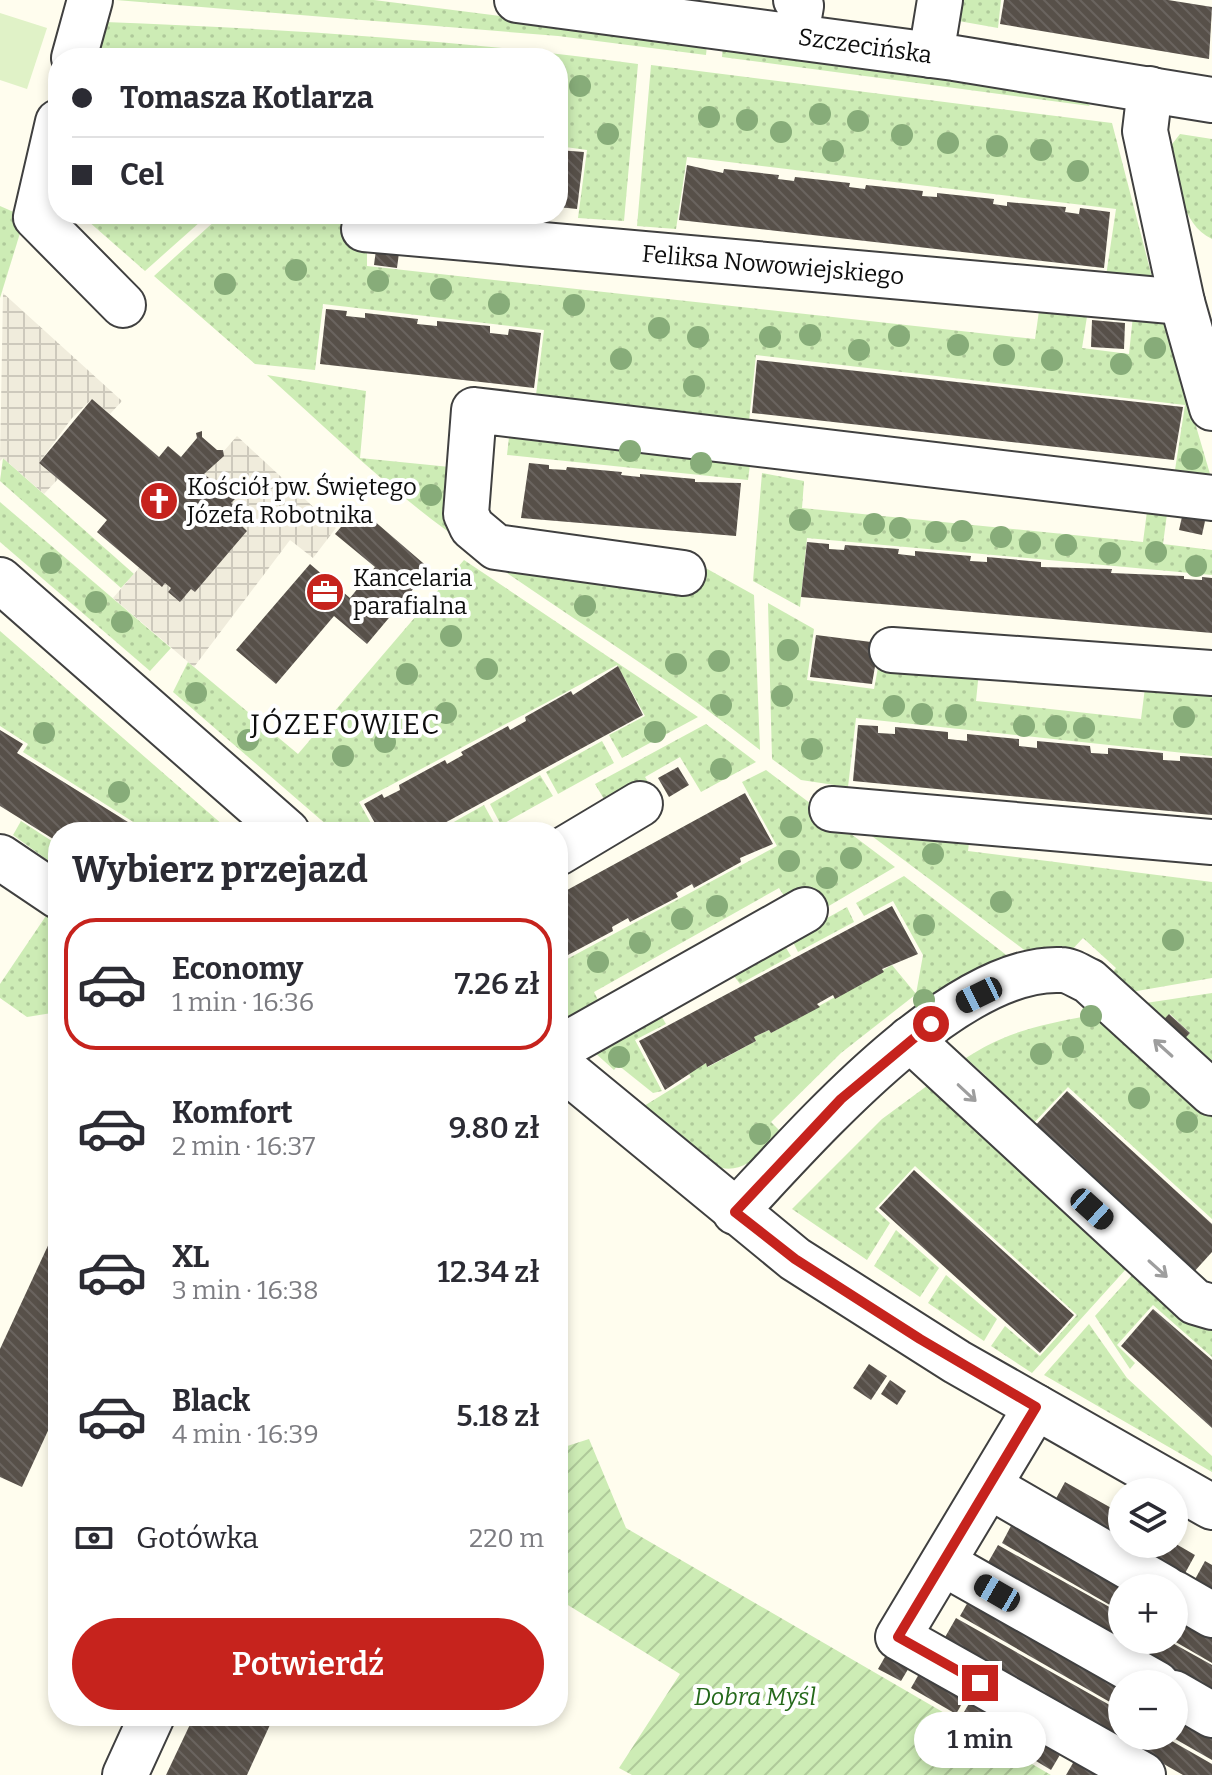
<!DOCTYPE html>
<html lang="pl">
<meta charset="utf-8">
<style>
:root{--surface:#fff;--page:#f2f2f3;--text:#2b2b33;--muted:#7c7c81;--line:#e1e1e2;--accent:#c6231d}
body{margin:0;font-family:Bitter,serif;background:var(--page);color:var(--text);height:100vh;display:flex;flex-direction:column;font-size:30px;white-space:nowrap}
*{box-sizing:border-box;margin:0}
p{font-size:26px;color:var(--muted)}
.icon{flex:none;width:44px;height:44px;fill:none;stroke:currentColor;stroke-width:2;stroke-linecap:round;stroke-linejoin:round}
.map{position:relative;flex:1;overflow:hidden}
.details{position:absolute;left:48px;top:822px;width:520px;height:904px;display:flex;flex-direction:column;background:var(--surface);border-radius:32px;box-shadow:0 4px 12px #0003}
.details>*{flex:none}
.banner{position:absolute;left:48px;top:48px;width:520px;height:176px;border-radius:32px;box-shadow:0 4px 12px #0003;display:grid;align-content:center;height:176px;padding:0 24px;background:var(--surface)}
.controls{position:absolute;left:1108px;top:1478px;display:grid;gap:16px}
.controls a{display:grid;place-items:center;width:80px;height:80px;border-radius:50%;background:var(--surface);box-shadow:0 4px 12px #0003;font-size:40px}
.end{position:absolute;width:36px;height:36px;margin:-18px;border:10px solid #c6231d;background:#fff;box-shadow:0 0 0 4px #fff}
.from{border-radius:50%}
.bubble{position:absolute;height:56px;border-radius:28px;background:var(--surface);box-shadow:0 4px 12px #0003;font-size:26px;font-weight:600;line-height:56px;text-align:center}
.car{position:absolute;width:24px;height:48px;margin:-24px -12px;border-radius:10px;box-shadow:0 0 6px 2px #0007;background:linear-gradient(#222 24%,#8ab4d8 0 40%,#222 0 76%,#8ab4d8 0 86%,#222 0)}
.banner b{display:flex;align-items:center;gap:28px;height:76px;font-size:30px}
.banner b+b{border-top:2px solid var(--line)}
.banner i{width:20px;height:20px;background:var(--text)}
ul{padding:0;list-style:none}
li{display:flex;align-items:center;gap:24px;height:132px;margin:0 16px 12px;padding:0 8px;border:4px solid transparent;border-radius:32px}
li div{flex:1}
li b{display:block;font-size:30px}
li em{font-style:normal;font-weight:600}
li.on{border-color:var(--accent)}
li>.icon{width:72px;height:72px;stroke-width:1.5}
h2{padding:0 24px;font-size:36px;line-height:96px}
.pay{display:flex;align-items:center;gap:20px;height:88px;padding:0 24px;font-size:30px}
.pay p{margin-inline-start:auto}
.action{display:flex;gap:16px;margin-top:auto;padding:16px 24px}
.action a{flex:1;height:92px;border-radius:48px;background:var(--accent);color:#fff;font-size:32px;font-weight:600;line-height:92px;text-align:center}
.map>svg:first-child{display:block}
.grass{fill:url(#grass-dots)}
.garden{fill:url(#garden-furrows)}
.pitch{fill:#e0f2c7}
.plaza{fill:url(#plaza-grid)}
.building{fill:url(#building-back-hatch)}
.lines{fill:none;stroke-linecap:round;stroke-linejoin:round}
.minor-casing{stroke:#404040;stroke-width:48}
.minor{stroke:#fff;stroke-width:44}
.tree{fill:#87ac79}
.oneway{stroke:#9e9e9e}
.route{stroke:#c6231d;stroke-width:10}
.labels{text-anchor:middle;stroke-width:8;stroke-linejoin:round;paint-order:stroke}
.street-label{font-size:24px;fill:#0d0d0d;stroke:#fff}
.poi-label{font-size:24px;fill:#0d0d0d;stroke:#fff;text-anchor:start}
.park-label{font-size:24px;font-style:italic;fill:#24691a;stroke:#fff}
.quarter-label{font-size:28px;letter-spacing:2px;fill:#0d0d0d;stroke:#fff}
</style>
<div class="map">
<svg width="1212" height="1775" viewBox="0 0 1212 1775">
<defs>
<pattern id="grass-dots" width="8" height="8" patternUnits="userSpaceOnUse" patternTransform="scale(2)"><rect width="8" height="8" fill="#cdecb5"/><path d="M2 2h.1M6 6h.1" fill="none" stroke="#afc99a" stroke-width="1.8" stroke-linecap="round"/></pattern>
<pattern id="garden-furrows" width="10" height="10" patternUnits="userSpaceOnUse" patternTransform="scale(2)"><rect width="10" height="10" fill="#cdecb5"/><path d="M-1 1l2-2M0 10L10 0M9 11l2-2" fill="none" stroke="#afc99a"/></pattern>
<pattern id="plaza-grid" width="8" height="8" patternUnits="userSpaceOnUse" patternTransform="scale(2)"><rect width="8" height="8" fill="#f0ecdc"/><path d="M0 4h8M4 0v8" fill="none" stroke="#cdc9bc"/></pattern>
<pattern id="building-back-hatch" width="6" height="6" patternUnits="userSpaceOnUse" patternTransform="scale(2)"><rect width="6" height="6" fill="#575049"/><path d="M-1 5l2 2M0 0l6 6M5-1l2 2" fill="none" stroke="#6a645f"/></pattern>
</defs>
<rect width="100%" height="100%" fill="#fffdee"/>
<g class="grass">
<polygon points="116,0 374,0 707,42 706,55 558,36"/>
<polygon points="955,0 1001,0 998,28 953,20"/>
<path d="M105 22C284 29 461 40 638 64L624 221 578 218 587 150 558 146V58H89Z"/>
<polygon points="723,44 1077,94 1090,106 722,57"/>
<polygon points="651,65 1112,123 1153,281 1106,276 1116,209 687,157 676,229 637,226"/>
<path d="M1180 134 1212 139V239C1180 224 1178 179 1169 148Z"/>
<polygon points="0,206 25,217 0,298"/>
<polygon points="80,214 209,214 145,271"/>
<polygon points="228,214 358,214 367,238 367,266 1035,339 1041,297 1089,304 1082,348 1129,354 1134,306 1162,310 1210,474 1175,470 1185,405 756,355 749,421 536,395 544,330 323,304 315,370 255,364 154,276 217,219"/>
<path d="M267 375 366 391 360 458 460 468 465 528 693 561 754 595 760 750C659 670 549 605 446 530 383 484 325 427 267 375Z"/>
<polygon points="511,419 752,449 748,480 507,455"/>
<polygon points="3,458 134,574 121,588 0,481"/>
<polygon points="762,473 804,481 802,508 1143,542 1149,496 1169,499 1163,544 1212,550 1212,575 807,538 800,607 753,581"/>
<polygon points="0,502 171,648 150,671 0,542"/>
<polygon points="464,560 698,717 622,758 609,735 645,716 617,665 359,802 376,832 335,832 173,692 188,662 298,754"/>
<polygon points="768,603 814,629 807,680 874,689 880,657 979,671 976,701 1141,719 1146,680 1212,685 1212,756 856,718 848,787 801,780 772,759"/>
<polygon points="0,631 231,832 149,832 23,752 28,744 0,726"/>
<polygon points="706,724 756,762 701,792 680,757 645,777 650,785 610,809 595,784"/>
<polygon points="602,741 614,763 558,794 546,772"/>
<polygon points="766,770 895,867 822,910 790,905 779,888 594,992 603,1010 573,1031 558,1019 558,964 777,846 742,782"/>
<polygon points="540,775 553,796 501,825 490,804"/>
<polygon points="484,805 496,827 487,832 436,832"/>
<polygon points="845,816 971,827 968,851 1212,882 1212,978 1114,995 1102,984 1116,968 1083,938 1068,954 1035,958"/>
<polygon points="21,821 58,845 58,868 13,835"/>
<path d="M904 876 1018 964 930 1015 915 995 841 1053 771 1122 782 1133C761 1152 745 1177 714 1166L644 1106 691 1077 688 1073 706 1063 708 1067 756 1041 754 1037 769 1030 771 1033 892 965 916 994 923 955 893 901 864 916 856 903Z"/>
<polygon points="56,901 58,1012 27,1017 0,998 0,984"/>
<polygon points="847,907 854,922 798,952 791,938"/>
<polygon points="783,943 791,956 740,984 731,972"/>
<polygon points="1212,993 1212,1068 1174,1050 1190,1033 1170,1014 1153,1031 1126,1006"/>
<polygon points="659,1012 666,1024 635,1040 662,1091 653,1093 618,1065 614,1070 593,1051"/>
<path d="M1107 1012 1212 1104V1219L1068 1087 1029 1128 972 1091 986 1076 968 1060 954 1075 949 1070C1003 1029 1042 1025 1107 1012Z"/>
<polygon points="939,1077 1136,1258 1032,1373 991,1346 1005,1326 1040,1356 1077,1315 915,1166 875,1209 890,1223 867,1260 792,1209 882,1119"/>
<polygon points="896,1230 939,1268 920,1297 874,1266"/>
<polygon points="1144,1262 1212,1324 1212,1357 1153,1305 1117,1345 1135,1363 1130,1369 1095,1316"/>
<polygon points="946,1275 997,1319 984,1341 928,1303"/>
<polygon points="1089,1324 1127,1378 1212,1456 1212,1472 1044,1375"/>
</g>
<polygon class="garden" points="589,1439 626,1528 1051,1775 632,1775 619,1768 680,1674 563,1602 558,1585 558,1449"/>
<polygon class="pitch" points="0,13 47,28 27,89 0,80"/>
<g class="plaza">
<polygon points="3,293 122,401 110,414 92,399 72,418 39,463 58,479 44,494 3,458 0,461"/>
<polygon points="237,436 336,528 313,558 290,540 194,667 113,598 139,568 161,586 165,583 171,588 168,592 191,589 246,531 242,526 251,514 231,503 234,499 204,474"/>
</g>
<g class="building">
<polygon points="1004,0 1168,0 1212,7 1209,59 1000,24"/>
<polygon points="558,150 584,152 577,209 558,207"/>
<polygon points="687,165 723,173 724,169 779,175 778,179 794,181 795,177 850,183 849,187 865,189 866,185 923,191 922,196 937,197 937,193 994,199 993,204 1007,206 1007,202 1066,207 1065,212 1079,214 1080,208 1110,212 1104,268 679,220"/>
<polygon points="377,242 400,245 397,268 374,265"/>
<polygon points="326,309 347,311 346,316 365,318 365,313 418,319 417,324 437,326 437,321 490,326 490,333 508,335 509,329 541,333 534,388 320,364"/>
<polygon points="1092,320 1125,323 1124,349 1091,347"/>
<polygon points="757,360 1183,407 1174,460 752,413"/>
<polygon points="92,399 159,457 168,446 181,457 197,438 196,433 202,431 202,437 217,450 223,450 224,456 204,474 235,499 231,503 251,515 242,526 247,531 195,592 191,589 180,602 168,592 171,588 165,583 162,587 97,532 107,520 39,463"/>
<polygon points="529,463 549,465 549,469 566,470 567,467 622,472 621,475 640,477 640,474 695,479 695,482 741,483 736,536 521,518"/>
<polygon points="358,507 430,569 367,644 334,616 276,684 236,650 310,564 350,598 375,567 335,534"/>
<polygon points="1184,508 1207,512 1202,535 1179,530"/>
<polygon points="807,542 829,544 829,549 844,550 845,545 899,549 898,554 915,556 915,551 971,556 970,561 987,562 987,557 1041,562 1041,567 1112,569 1111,573 1184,576 1184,579 1202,580 1202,577 1212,578 1212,633 801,597"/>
<polygon points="816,635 879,643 872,684 810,677"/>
<polygon points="618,666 643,715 428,832 380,832 364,804 382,794 384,798 400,790 399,785 445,760 447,764 463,755 461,752 508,726 510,730 526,721 525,717 571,691 573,695"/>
<polygon points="858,725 878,726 878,733 895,734 895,727 948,732 948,739 967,741 967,734 1019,739 1019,746 1037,748 1037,741 1090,746 1091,753 1108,754 1108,748 1163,753 1163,760 1180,761 1180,756 1212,758 1212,815 853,781"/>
<polygon points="0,730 23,744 17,753 144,832 58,832 58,842 0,806"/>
<polygon points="678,767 689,785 669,797 658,778"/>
<polygon points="745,793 773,844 740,858 741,862 694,888 692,884 676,893 678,897 630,922 628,918 612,927 613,931 566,956 564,952 558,955 558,895"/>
<polygon points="892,906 918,954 882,969 884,972 835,999 833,995 817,1004 820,1007 771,1033 769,1030 754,1037 756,1041 707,1067 706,1063 665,1090 639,1041"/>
<polygon points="1169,1014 1190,1033 1176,1048 1155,1029"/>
<polygon points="1067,1091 1212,1224 1212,1252 1192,1274 1033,1128"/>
<polygon points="914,1170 1074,1315 1040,1353 879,1208"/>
<polygon points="58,1224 58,1409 22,1487 0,1477 0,1349"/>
<polygon points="1153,1309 1212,1360 1212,1428 1121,1346"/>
<polygon points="869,1364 887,1376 871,1400 853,1388"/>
<polygon points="890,1380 906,1391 897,1405 881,1394"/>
<polygon points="1065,1482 1122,1514 1122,1543 1053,1504"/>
<polygon points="1013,1522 1122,1588 1122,1612 1002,1543"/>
<polygon points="1143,1544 1176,1544 1195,1555 1183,1577 1138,1552"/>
<polygon points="998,1545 1122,1614 1122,1640 1167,1640 1212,1665 1212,1693 986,1566"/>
<polygon points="1205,1561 1212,1565 1212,1593 1193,1583"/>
<polygon points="972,1595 1122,1684 1122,1709 960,1616"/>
<polygon points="1174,1613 1212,1635 1212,1663 1174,1641"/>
<polygon points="956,1618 1122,1712 1122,1736 1163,1736 1212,1764 1212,1775 1183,1775 944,1639"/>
<polygon points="890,1648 913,1661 901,1681 878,1669"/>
<polygon points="923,1667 968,1693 956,1714 911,1688"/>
<polygon points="973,1697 1007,1716 994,1737 961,1717"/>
<polygon points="1174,1710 1212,1731 1212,1760 1170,1736 1174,1736"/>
<polygon points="194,1716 274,1716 247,1775 166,1775"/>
<polygon points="1019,1722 1064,1748 1051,1770 1006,1743"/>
<polygon points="1077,1756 1112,1775 1066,1775"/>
</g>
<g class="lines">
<defs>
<g id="minor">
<polyline points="517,0 954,58 1212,100"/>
<polyline points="796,35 801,6 796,0"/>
<polyline points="931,55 940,0"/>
<polyline points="74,58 90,0"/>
<polyline points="1150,89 1145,131 1182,302 1212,408"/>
<polyline points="58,122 36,217 123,305"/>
<polyline points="364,229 1182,302"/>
<polyline points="683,573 496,547 472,527 466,514 474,410 1212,498"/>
<polyline points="0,580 287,832"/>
<polyline points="892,650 1212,673"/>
<polyline points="832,809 1212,842"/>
<polyline points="558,853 640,804"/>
<polyline points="0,857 58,896"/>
<polyline points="910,1039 1195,1302 1212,1307"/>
<polyline points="558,1049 805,910"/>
<polyline points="558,1064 795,1259 957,1362 1212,1507"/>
<path d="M735 1212C804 1139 953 965 1061 970 1070 970 1080 977 1089 981L1212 1093"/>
<polyline points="1036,1407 898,1637 1143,1775"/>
<polyline points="989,1486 1165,1588"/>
<polyline points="943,1563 1157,1684"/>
<polyline points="1174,1593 1212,1615"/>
<polyline points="1174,1693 1212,1715"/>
<polyline points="125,1775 152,1716"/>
</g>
</defs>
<use href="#minor" class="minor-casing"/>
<use href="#minor" class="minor"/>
</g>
<g class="tree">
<circle cx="580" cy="86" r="11"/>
<circle cx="820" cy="114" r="11"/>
<circle cx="709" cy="117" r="11"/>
<circle cx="747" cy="120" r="11"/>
<circle cx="858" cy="121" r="11"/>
<circle cx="781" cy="132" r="11"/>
<circle cx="608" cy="134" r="11"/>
<circle cx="902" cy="135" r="11"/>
<circle cx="948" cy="143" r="11"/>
<circle cx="997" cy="146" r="11"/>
<circle cx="1041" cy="150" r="11"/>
<circle cx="833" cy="151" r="11"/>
<circle cx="1078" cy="171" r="11"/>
<circle cx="296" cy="270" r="11"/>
<circle cx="378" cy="281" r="11"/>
<circle cx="225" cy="284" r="11"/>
<circle cx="441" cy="289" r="11"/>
<circle cx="499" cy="304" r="11"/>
<circle cx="574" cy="305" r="11"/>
<circle cx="659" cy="328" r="11"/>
<circle cx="810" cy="335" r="11"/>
<circle cx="899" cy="336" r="11"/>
<circle cx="698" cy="337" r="11"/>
<circle cx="770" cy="337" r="11"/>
<circle cx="958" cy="345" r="11"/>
<circle cx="1155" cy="348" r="11"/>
<circle cx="859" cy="350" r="11"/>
<circle cx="1004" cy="355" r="11"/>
<circle cx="621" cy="359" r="11"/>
<circle cx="1052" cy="360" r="11"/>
<circle cx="1121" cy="364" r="11"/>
<circle cx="694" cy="386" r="11"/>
<circle cx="630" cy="451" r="11"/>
<circle cx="1192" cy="459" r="11"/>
<circle cx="701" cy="463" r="11"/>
<circle cx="431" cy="495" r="11"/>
<circle cx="800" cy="520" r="11"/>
<circle cx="874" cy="524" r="11"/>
<circle cx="900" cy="528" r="11"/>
<circle cx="962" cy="531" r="11"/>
<circle cx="936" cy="532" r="11"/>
<circle cx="1001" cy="537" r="11"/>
<circle cx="1030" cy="543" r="11"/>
<circle cx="1066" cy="545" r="11"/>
<circle cx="1156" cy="552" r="11"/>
<circle cx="1110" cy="553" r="11"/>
<circle cx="51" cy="563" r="11"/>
<circle cx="1196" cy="566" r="11"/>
<circle cx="96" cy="602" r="11"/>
<circle cx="585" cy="606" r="11"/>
<circle cx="122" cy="622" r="11"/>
<circle cx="451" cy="636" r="11"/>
<circle cx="788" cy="650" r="11"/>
<circle cx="719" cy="661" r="11"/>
<circle cx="676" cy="664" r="11"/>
<circle cx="487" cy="669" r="11"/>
<circle cx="407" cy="674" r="11"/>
<circle cx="196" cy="693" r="11"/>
<circle cx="782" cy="696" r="11"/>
<circle cx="721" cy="705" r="11"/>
<circle cx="894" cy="706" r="11"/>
<circle cx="446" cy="713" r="11"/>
<circle cx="922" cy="714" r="11"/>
<circle cx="956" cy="715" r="11"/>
<circle cx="1184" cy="717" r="11"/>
<circle cx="1024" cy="726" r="11"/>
<circle cx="1056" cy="726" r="11"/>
<circle cx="1084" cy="728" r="11"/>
<circle cx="655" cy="732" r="11"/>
<circle cx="44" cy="733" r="11"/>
<circle cx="248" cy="740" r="11"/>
<circle cx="385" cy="742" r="11"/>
<circle cx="812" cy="749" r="11"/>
<circle cx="343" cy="756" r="11"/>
<circle cx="721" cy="769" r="11"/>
<circle cx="119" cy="792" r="11"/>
<circle cx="791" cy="827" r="11"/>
<circle cx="933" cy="854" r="11"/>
<circle cx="851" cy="858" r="11"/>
<circle cx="789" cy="861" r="11"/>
<circle cx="827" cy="878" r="11"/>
<circle cx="1001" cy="902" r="11"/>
<circle cx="717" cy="906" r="11"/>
<circle cx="682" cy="919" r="11"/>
<circle cx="924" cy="925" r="11"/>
<circle cx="1173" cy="940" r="11"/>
<circle cx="640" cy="943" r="11"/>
<circle cx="598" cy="962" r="11"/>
<circle cx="924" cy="1000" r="11"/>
<circle cx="1091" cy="1016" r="11"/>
<circle cx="1073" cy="1047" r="11"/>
<circle cx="1041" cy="1054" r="11"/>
<circle cx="619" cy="1057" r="11"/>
<circle cx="1139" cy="1098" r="11"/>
<circle cx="1187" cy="1122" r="11"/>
<circle cx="760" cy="1134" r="11"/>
</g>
<defs><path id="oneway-shaft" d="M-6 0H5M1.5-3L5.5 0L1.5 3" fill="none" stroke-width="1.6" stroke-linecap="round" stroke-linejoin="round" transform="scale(2)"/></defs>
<g class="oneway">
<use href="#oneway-shaft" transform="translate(1163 1048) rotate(-138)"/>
<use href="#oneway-shaft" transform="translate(967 1093) rotate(43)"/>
<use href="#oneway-shaft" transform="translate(1158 1269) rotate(42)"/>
</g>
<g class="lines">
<polyline class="route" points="931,1024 841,1099 735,1212 795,1259 920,1339 1036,1407 898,1637 980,1683"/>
</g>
<defs>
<symbol id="church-disc" viewBox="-11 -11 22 22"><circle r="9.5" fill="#c6231d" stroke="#fff"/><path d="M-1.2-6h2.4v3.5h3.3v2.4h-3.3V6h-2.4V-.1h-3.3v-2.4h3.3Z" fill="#fff"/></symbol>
<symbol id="office-disc" viewBox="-11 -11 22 22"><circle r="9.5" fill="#c6231d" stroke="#fff"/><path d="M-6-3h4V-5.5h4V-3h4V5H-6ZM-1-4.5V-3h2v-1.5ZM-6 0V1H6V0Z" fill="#fff"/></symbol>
</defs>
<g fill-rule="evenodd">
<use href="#church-disc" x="137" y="479" width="44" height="44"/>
<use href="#office-disc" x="303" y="570" width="44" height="44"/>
</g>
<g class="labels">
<g class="street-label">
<text transform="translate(865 46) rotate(8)" y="8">Szczecińska</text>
<text transform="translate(773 265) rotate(5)" y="8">Feliksa Nowowiejskiego</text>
</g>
<g class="poi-label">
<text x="187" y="495">Kościół pw. Świętego<tspan x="187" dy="28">Józefa Robotnika</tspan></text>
<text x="353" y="586">Kancelaria<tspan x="353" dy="28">parafialna</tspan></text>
</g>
<g class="park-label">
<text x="755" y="1705">Dobra Myśl</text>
</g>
<g class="quarter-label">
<text x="346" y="734">JÓZEFOWIEC</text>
</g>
</g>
</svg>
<div class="controls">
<a><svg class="icon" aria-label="layers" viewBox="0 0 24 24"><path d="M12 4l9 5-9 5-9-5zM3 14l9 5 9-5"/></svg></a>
<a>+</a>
<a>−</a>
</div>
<i class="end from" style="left:931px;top:1024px"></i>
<i class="end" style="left:980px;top:1683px"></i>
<div class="bubble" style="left:914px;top:1712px;width:132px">1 min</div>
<i class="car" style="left:979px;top:995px;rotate:244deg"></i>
<i class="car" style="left:1092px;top:1209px;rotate:132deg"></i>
<i class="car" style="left:997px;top:1593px;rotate:300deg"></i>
<div class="banner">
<b><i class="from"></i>Tomasza Kotlarza</b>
<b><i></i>Cel</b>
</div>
<section class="details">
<h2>Wybierz przejazd</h2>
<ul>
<li class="on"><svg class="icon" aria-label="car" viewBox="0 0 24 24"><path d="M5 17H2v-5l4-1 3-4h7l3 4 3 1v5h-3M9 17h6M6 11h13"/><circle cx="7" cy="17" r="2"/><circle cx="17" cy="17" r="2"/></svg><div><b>Economy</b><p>1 min · 16:36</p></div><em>7.26 zł</em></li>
<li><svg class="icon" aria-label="car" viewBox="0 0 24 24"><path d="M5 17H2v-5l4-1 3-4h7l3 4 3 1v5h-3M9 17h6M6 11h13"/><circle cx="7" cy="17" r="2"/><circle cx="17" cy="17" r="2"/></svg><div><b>Komfort</b><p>2 min · 16:37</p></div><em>9.80 zł</em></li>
<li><svg class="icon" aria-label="car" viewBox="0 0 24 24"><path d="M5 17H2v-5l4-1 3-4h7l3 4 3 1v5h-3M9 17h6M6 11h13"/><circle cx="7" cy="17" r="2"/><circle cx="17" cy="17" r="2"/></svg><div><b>XL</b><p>3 min · 16:38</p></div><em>12.34 zł</em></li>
<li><svg class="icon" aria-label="car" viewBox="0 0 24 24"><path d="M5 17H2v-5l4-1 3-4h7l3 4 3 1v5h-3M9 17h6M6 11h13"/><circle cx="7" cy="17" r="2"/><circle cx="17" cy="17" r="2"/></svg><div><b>Black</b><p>4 min · 16:39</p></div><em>5.18 zł</em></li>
</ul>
<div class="pay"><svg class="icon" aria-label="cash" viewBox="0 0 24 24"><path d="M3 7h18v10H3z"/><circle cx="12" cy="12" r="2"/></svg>Gotówka<p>220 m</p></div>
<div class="action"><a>Potwierdź</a></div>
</section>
</div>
